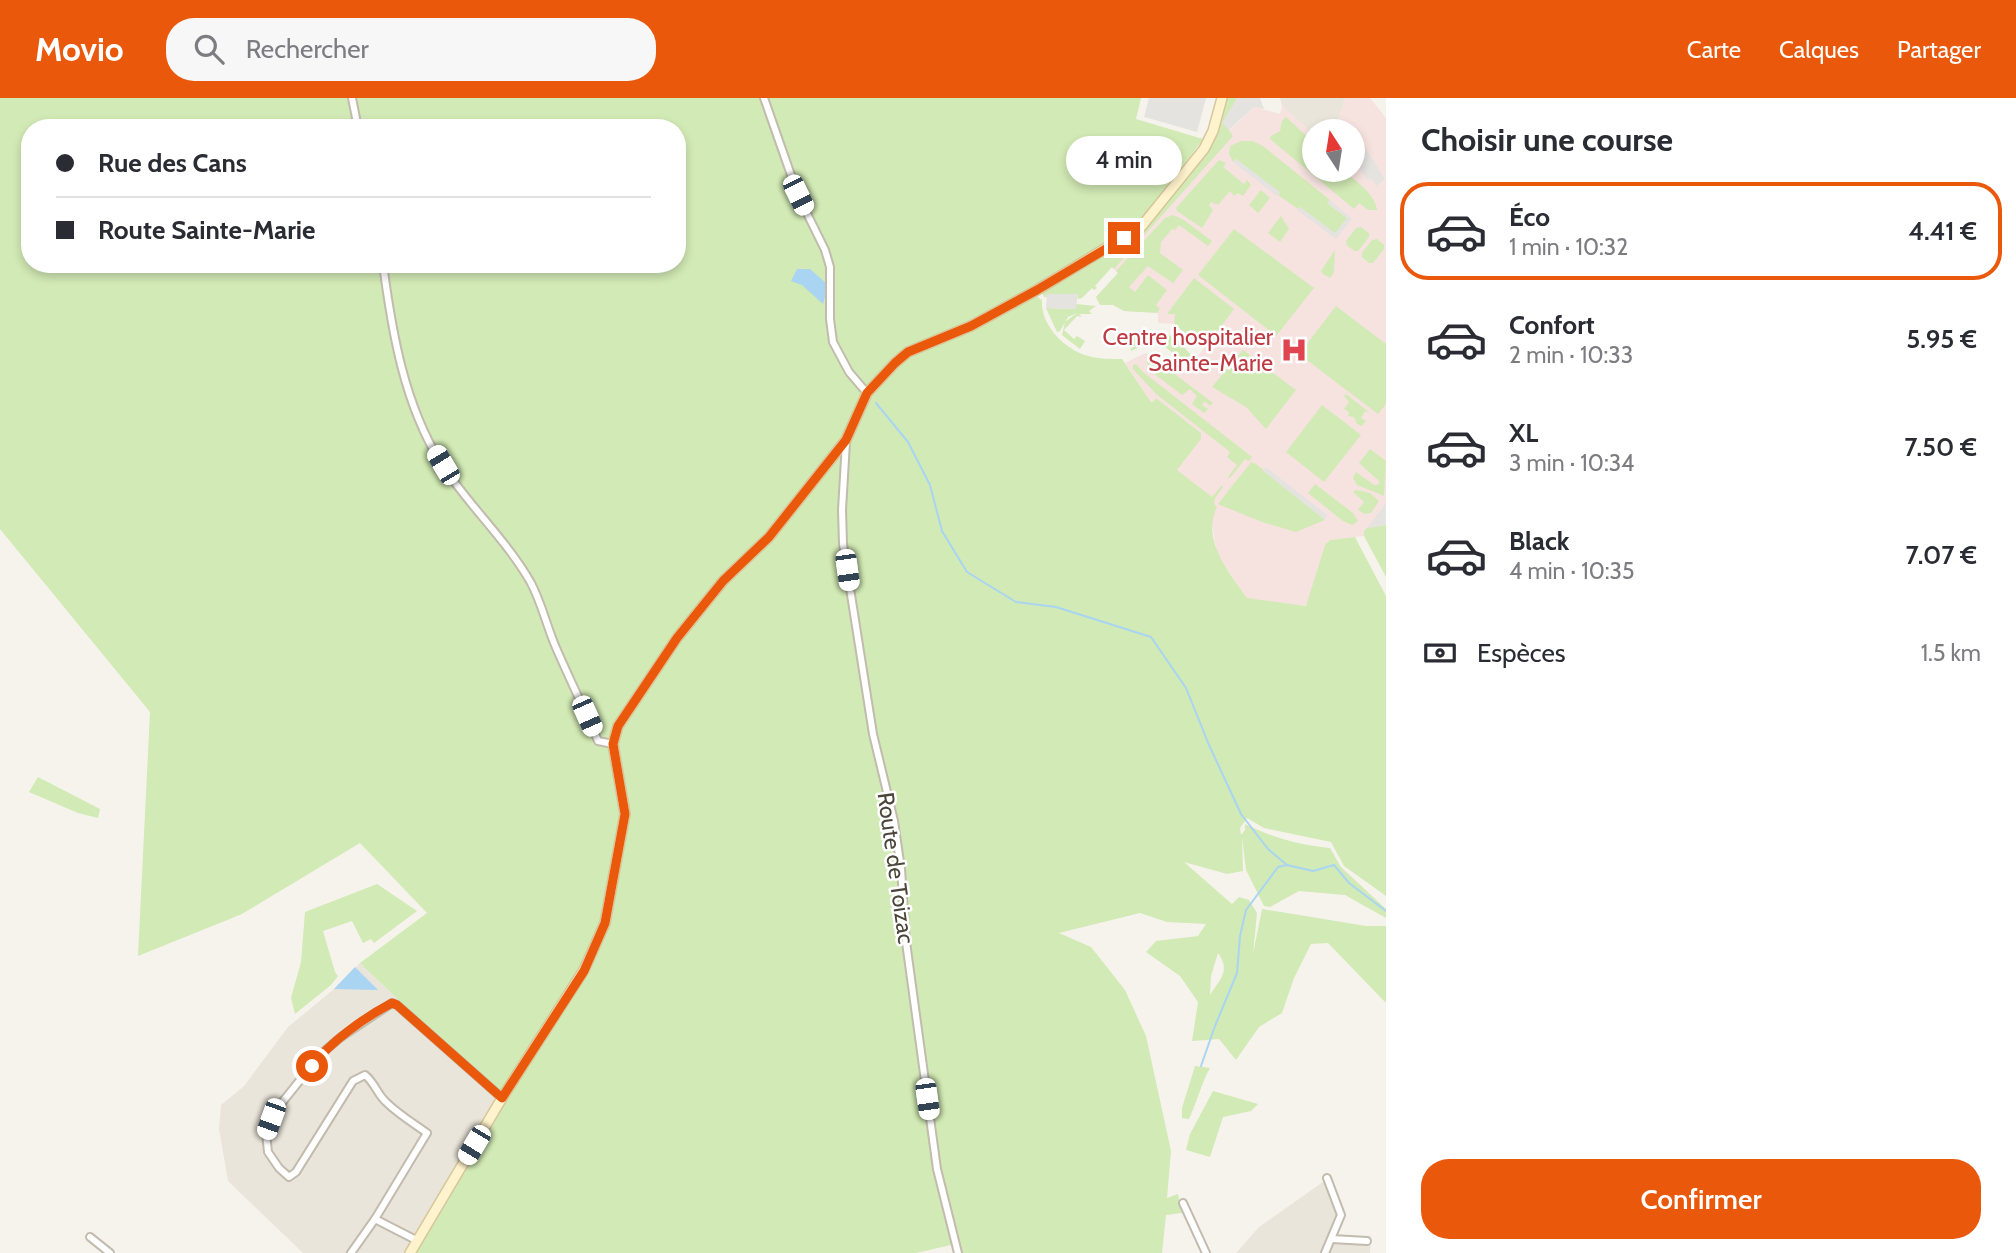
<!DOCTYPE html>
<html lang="fr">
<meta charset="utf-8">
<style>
:root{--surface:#fff;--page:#f7f7f7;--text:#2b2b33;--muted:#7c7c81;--line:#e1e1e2;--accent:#ea580c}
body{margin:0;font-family:Cabin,sans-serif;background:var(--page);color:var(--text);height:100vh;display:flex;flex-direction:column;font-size:26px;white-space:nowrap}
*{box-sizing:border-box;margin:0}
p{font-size:23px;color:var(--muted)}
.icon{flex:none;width:38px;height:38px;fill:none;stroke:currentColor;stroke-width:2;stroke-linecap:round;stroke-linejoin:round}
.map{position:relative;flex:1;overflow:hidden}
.details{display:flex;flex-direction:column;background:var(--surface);width:630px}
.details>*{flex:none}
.banner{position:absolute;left:21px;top:21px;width:665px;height:154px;border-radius:28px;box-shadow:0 4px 10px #0003;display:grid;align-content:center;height:154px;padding:0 35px;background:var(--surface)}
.needle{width:46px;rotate:348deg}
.controls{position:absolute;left:1302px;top:21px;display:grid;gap:14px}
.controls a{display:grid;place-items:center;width:63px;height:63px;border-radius:50%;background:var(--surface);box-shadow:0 4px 10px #0003;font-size:35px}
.end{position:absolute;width:32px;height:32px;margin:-16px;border:9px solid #ea580c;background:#fff;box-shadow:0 0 0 4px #fff}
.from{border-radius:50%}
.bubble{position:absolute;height:49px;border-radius:24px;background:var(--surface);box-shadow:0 4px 10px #0003;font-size:23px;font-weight:600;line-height:49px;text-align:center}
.car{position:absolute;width:21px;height:42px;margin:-21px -10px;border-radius:9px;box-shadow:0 0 5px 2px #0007;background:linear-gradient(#fff 24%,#345 0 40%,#fff 0 76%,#345 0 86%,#fff 0)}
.banner b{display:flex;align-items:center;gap:24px;height:66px;font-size:26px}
.banner b+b{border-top:2px solid var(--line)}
.banner i{width:18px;height:18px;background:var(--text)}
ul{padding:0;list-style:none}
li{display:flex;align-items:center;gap:21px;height:98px;margin:0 14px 10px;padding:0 21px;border:4px solid transparent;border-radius:28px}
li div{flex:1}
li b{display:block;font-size:26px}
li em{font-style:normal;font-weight:600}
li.selected{border-color:var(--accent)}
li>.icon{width:63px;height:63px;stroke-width:1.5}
h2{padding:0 35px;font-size:32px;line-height:84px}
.pay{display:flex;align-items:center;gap:18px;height:77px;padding:0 35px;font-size:26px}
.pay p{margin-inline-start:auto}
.primary-button{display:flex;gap:14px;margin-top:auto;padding:14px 35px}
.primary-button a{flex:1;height:80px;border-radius:28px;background:var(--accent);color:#fff;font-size:28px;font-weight:600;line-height:80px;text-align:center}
header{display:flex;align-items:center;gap:42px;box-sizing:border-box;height:98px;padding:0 35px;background:var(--accent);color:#fff}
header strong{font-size:33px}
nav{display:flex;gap:38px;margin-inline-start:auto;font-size:24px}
.search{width:490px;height:63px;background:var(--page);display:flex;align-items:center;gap:18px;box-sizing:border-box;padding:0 24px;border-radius:28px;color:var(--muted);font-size:26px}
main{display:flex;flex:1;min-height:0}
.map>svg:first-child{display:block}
.residential{fill:#eae5da}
.medical{fill:#f6e3e0}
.green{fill:#d2eab5;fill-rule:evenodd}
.parking{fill:#e5e3e0}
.water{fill:#a9d4f2}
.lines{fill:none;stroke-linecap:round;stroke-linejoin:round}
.stream{stroke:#a9d4f2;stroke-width:2}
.street-casing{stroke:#c2bbae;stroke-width:10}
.secondary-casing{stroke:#d6c79b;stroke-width:12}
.street{stroke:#fff;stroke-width:6}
.secondary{stroke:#fff3cd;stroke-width:9}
.route{stroke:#ea580c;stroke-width:9}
.labels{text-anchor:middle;stroke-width:5;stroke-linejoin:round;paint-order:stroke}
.health-label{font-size:23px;fill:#be3a42;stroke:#fff;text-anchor:end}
.street-label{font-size:23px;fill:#4b4439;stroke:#fff}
</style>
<header>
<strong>Movio</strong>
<div class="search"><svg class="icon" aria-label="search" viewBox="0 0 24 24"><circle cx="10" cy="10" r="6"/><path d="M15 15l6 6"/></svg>Rechercher</div>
<nav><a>Carte</a><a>Calques</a><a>Partager</a></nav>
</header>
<main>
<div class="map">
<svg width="1386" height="1155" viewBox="0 0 1386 1155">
<rect width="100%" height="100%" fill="#f6f3ec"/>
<g class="residential">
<polygon points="1280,0 1345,0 1336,33 1314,33 1314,37 1282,8"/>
<polygon points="360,865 433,935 502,994 406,1155 303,1155 228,1083 219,1031 221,1007 244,988 288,929 334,891"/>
<polygon points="1330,1079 1344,1116 1337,1138 1371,1138 1370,1155 1236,1155 1259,1129"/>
</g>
<polygon class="medical" points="1345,0 1370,0 1386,20 1386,433 1364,438 1330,442 1325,447 1307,508 1247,501 1217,456 1211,421 1103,386 1196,336 1151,304 1125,265 1143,256 1157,254 1185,275 1204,250 1174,226 1158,225 1158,215 1124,213 1113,207 1100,207 1096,199 1118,175 1101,160 1149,127 1202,59 1254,9 1280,16 1282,8 1314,37 1314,72 1353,72 1353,33 1336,33"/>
<g class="green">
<path d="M0 0H1141L1136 21 1203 41 1141 125 1028 191 1013 209 1036 198 1042 202C1040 227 1065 252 1088 258 1099 261 1111 261 1122 261L1151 304H1153L1156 300 1201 335V341L1177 372 1212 399 1222 387 1223 389 1215 400 1214 406 1217 409C1201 442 1229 474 1247 500L1306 508 1325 447 1330 442 1355 439 1386 498V798L1344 768 1331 744 1264 730 1247 720 1240 730 1241 737 1245 732V726C1273 740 1299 747 1330 750L1341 769 1386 811V820L1345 797 1299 793 1270 809 1264 808 1246 772 1242 739 1243 773 1227 776 1184 764 1232 806 1239 799 1249 802 1257 815 1253 856 1262 811 1366 828H1386V905L1328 845 1311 846 1294 880 1282 915 1259 929 1236 962 1219 941 1192 943 1198 904 1180 878 1146 854 1156 843 1198 838 1206 826 1167 824 1140 815 1059 835 1091 849 1125 892 1146 938 1171 1053 1167 1100 1178 1096 1182 1115 1166 1117 1162 1155H954L951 1147 916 1155H406L502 994 433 935 360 865 427 815 360 745 242 816 138 858 150 614 0 431ZM30 30H677V166H30ZM1218 855C1231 873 1220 881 1210 897L1211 878Z"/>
<polygon points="1228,0 1237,0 1225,26 1233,38 1114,171 1112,169 1095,188 1097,190 1094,192 1092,190 1082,200 1078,201 1078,196 1047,196 1047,199 1044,199 1042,194 1135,139 1149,127 1202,59"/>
<path d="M1286 19 1314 45V72H1343C1355 83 1375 95 1377 112H1368L1359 105 1354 111 1270 41 1271 38 1280 33 1282 23Z"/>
<polygon points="1241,43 1252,43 1263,48 1330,102 1327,105 1347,120 1335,136 1300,109 1298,111 1278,97 1280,95 1236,61 1233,64 1229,56 1230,48"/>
<polygon points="1219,62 1226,65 1223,69 1244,86 1247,82 1251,87 1243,98 1238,95 1234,98 1230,93 1218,107 1211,104 1209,107 1213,112 1202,130 1177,113 1176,110"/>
<polygon points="1261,92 1270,100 1258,115 1249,107"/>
<polygon points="1173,117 1184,122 1212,143 1208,148 1179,127 1175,132 1172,131 1161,144 1160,155 1183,172 1173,185 1148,168 1129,189 1135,194 1148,177 1167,192 1156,207 1161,212 1159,211 1158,215 1124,213 1113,207 1100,207 1096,199 1118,175 1116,173 1165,120"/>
<polygon points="1281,118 1289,131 1280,144 1268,135"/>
<polygon points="1361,129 1369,135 1369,139 1358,153 1354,153 1347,147 1346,143 1356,130"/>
<polygon points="1234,131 1314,190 1276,238 1198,177"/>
<polygon points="1377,141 1384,147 1384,151 1373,165 1369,165 1362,159 1362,155 1372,142"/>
<polygon points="1335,152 1334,174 1330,180 1323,176 1321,173"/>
<polygon points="1194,180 1234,211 1205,250 1174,226 1175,216 1167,216"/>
<polygon points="1076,206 1096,208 1089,213 1092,216 1079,216 1082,219 1077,218 1064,232 1074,241 1077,238 1085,243 1080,251 1062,237 1065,224 1077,215 1068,219 1060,233 1057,234 1046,210 1076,211"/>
<polygon points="1336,208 1386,246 1386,306 1378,316 1299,256"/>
<polygon points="1146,231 1156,238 1157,241 1131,253 1128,239 1133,237 1138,244 1149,237"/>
<polygon points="1169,237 1177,241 1191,257 1183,263 1160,245 1165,238"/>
<polygon points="1243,252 1296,292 1266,331 1246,309 1212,289"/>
<polygon points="1150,261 1156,262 1213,305 1210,308 1206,304 1202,305 1203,308 1208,311 1204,315 1192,306 1197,298 1190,291 1182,297 1148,271 1147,262"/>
<polygon points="1136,266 1143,274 1252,359 1249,363 1245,361 1230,380 1228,379 1237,367 1227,359 1230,354 1155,295 1133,271 1133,267"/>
<polygon points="1346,296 1370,315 1365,313 1361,320 1366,323 1362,328 1357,326 1354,319 1348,318 1349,314 1344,311 1349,304 1344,298"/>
<polygon points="1322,307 1361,337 1324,384 1286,354"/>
<polygon points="1370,351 1386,363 1384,398 1357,387 1353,380 1356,374 1374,387 1377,387 1380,384 1359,365"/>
<polygon points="1251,364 1256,366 1325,422 1296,434 1262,424 1220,407 1218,406"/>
<polygon points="1315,386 1353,415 1358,423 1352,427 1343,423 1308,395"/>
<polygon points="1356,392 1370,395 1379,403 1371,415 1365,416 1358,412 1364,404 1353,394"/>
<polygon points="1386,427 1386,479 1364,438 1364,433 1367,430"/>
<polygon points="38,679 100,711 98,720 78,715 29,694"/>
<polygon points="377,786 417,813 374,845 371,841 363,845 352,823 323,833 335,874 338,878 331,887 295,916 291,900 301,864 305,814"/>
<path d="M1195 968 1210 970C1201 986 1197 1004 1189 1021L1182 1020V1010Z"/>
<polygon points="1213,993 1258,1006 1251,1013 1223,1019 1210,1059 1186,1052 1190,1036"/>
</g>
<g class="parking">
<polygon points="1149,0 1206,0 1197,34 1144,19"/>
<polygon points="1237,0 1260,0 1264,11 1254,9 1229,32 1222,25"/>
<polygon points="1353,41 1362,45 1385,81 1376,88 1371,80 1367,82 1356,64 1353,64"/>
<polygon points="1236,61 1280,94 1277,98 1233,64"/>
<polygon points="1330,102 1352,121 1336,141 1297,112 1300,109 1335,135 1347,120 1327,105"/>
<polygon points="1047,196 1078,196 1076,211 1046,210"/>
<polygon points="1266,369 1327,417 1325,422 1263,373"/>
<polygon points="1386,405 1386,427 1367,430"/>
</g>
<g class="water">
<polygon points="797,171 810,171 828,187 823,206 802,187 791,183"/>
<polygon points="355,869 378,892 334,891"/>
</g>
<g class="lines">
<g class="stream">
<polyline points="876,305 908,344 930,387 942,433 967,474 1016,504 1056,509 1151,539 1186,590 1209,647 1241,716 1268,751 1287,767 1313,773 1334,767 1349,785 1386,813"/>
<polyline points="1201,968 1215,928 1237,875 1240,838 1246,812 1278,769 1287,767"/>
</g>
<defs>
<g id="street">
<polyline points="352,0 358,30"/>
<polyline points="764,0 798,97 825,152 830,169 830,221 833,244 849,274 867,295"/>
<path d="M383 166C392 234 404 306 441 365 468 407 506 441 531 485 541 504 546 525 554 545 568 578 584 610 598 643L613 646"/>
<polyline points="846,344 842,412 843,446 873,636 894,723 901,771 906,844 937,1071 958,1155"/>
<polyline points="1183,1105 1206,1155"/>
<polyline points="90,1139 110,1155"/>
<polyline points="1332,1141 1367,1143"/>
<path d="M416 1142 375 1121 427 1035C413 1025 398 1016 386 1004 377 996 375 985 365 977L353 983 296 1074 289 1079 279 1070 268 1054 266 1035 272 1017 321 956 341 939 392 905 397 907 502 1000"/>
<polyline points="351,1155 375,1121"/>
<polyline points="1325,1155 1341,1117 1327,1080"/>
</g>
<polyline id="secondary" points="410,1155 502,1000 584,872 605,825 625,716 613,646 618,628 677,540 723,483 769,439 846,342 867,295 895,265 908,254 971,228 1037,192 1141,129 1204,51 1213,33 1222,0"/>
</defs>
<use href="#street" class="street-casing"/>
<use href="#secondary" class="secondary-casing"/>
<use href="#street" class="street"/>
<use href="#secondary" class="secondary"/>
</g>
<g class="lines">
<path class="route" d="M312 968C330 944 365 919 392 905L397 907 502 1000 584 873 605 825 625 716 613 646 618 628 677 540 723 483 769 439 846 342 867 295 895 265 908 254 971 228 1037 192 1124 140"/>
</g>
<defs>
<symbol id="hospital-bare" viewBox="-9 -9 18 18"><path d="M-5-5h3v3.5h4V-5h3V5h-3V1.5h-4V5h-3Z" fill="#e0444e" stroke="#fff" stroke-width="2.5" paint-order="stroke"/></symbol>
</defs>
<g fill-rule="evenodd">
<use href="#hospital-bare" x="1275" y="233" width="38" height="38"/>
</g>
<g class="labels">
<g class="health-label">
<text x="1273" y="247">Centre hospitalier<tspan x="1273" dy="26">Sainte-Marie</tspan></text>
</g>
<g class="street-label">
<text transform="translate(896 770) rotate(82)" y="8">Route de Toizac</text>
</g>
</g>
</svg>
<div class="controls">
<a><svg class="needle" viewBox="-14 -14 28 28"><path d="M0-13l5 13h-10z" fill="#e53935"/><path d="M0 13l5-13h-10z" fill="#7c7c81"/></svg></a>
</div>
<i class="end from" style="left:312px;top:968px"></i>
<i class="end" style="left:1124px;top:140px"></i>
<div class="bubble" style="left:1066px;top:38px;width:116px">4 min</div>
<i class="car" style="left:798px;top:97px;rotate:154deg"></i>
<i class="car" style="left:443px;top:367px;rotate:329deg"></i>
<i class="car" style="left:847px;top:472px;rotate:172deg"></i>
<i class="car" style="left:587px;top:618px;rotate:156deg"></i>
<i class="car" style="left:927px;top:1001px;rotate:172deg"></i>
<i class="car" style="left:271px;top:1021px;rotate:200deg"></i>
<i class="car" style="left:474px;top:1047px;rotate:211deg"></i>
<div class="banner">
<b><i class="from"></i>Rue des Cans</b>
<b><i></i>Route Sainte-Marie</b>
</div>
</div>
<section class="details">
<h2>Choisir une course</h2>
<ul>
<li class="selected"><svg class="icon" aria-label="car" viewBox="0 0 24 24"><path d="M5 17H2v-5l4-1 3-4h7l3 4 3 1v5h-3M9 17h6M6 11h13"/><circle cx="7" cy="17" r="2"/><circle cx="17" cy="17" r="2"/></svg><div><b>Éco</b><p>1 min · 10:32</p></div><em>4.41 €</em></li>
<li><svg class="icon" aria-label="car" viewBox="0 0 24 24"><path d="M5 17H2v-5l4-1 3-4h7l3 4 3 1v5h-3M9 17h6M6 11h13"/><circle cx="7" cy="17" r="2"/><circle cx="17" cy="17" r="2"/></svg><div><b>Confort</b><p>2 min · 10:33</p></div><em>5.95 €</em></li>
<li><svg class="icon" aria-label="car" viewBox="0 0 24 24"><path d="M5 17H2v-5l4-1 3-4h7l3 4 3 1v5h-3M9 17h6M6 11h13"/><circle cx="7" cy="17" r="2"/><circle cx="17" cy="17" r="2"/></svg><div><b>XL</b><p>3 min · 10:34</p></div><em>7.50 €</em></li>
<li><svg class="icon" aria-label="car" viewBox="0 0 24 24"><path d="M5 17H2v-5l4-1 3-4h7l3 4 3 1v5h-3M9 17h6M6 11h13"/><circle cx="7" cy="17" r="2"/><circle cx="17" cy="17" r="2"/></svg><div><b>Black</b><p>4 min · 10:35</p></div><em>7.07 €</em></li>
</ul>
<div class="pay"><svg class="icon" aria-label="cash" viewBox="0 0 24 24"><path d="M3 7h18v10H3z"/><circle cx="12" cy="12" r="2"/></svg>Espèces<p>1.5 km</p></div>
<div class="primary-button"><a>Confirmer</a></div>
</section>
</main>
